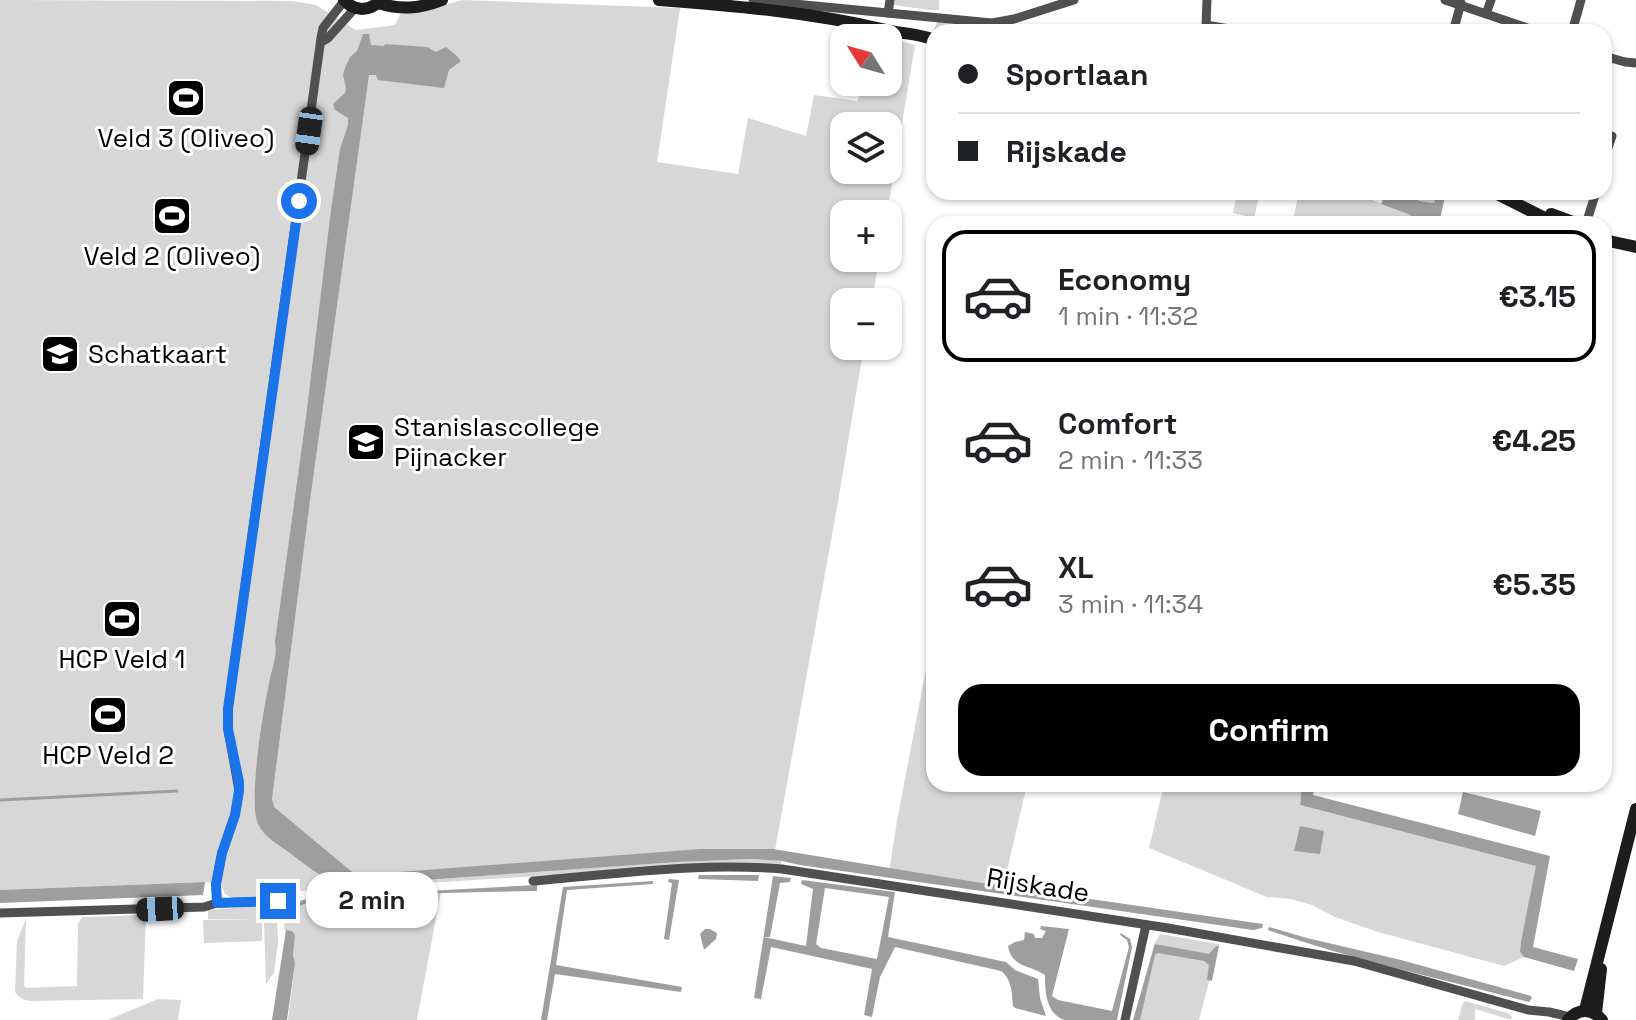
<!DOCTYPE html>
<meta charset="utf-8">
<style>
:root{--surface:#fff;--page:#f6f6f6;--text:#202124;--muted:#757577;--line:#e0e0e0;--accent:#000}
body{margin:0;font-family:"Space Grotesk",sans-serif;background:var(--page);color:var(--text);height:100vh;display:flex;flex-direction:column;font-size:30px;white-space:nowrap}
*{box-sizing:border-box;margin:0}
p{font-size:26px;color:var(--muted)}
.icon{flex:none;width:44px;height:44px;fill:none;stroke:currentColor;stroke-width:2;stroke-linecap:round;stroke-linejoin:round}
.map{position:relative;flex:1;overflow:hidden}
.sheet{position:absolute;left:926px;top:216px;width:686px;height:576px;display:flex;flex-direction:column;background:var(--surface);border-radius:24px;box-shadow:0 2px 6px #0004}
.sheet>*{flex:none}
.top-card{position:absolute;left:926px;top:24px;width:686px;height:176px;border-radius:24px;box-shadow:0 2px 6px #0004;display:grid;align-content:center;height:176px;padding:0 32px;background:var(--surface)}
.needle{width:52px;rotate:307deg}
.controls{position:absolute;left:830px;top:24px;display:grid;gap:16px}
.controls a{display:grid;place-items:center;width:72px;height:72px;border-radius:16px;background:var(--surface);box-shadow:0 2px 6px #0004;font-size:40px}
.end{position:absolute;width:36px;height:36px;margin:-18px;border:10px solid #1a73e8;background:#fff;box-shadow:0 0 0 4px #fff}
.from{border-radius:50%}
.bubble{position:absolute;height:56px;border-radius:24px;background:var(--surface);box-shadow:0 2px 6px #0004;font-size:26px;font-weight:600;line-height:56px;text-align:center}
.car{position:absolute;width:24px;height:48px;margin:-24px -12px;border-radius:10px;box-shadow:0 0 6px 2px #0007;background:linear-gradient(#222 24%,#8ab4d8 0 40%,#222 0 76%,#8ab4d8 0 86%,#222 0)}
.top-card b{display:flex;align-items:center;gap:28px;height:76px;font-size:30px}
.top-card b+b{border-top:2px solid var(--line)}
.top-card i{width:20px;height:20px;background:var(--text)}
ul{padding:14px 0 0;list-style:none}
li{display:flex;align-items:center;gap:24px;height:132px;margin:0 16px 12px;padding:0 16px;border:4px solid transparent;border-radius:24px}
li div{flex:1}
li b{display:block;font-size:30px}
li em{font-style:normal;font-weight:600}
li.on{border-color:var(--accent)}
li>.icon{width:72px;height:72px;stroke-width:1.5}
.cta{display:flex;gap:16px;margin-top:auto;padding:16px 32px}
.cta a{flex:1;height:92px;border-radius:24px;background:var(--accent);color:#fff;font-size:32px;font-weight:600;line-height:92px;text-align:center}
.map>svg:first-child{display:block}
.green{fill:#d7d7d7;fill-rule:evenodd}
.water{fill:#9e9e9e;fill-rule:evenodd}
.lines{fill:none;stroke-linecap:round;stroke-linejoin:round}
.stream{stroke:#9e9e9e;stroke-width:3}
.minor{stroke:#505050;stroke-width:9}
.secondary{stroke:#1d1d1d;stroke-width:12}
.route{stroke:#1a73e8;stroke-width:10}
.labels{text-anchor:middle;stroke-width:6;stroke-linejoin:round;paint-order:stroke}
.poi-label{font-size:26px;fill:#000;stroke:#fff}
.street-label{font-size:26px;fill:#000;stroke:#fff}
</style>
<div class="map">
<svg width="1636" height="1020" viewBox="0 0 1636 1020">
<rect width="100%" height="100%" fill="#fff"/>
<g class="green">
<path d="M0 0 292 1 316 5 356 30 395 25 401 13C424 14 442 4 464 0L680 8 657 162 738 174 748 118 806 136 814 95 857 101 860 95 862 82H888V38H870L871 33 915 45 887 214H844V258H879L872 302H844V346H864L838 502 775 850 360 875 352 872 325 878 355 885 678 862 751 859 782 861 779 867 715 865 300 891 289 880 283 881 289 890 288 894 284 896 234 899 225 894 221 884 205 882 0 890ZM844 126H888V170H844Z"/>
<polygon points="894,0 939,0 939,10 929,10 894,5"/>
<polygon points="937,22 1010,30 1010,32 934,32 934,35 932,34"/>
<polygon points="1235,192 1260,192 1254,218 1233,213 1237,193"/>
<polygon points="1299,192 1352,192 1408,214 1424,224 1292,224"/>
<polygon points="1397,192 1437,192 1434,203 1427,203"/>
<polygon points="934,627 934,784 1027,784 1003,888 889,872 897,821"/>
<polygon points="1164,784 1302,784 1300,805 1537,866 1521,941 1520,952 1524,957 1504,966 1378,932 1335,917 1312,905 1290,899 1267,897 1149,848"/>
<polygon points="441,891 417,1020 288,1020 295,963 293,955 295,935 292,931 284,930 286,901"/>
<polygon points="267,905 277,913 278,943 274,973 266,984 264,923 262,920 262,941 204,943 203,920 261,919 208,919 208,910"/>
<path d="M146 915 143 999 31 1001C24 1000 20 999 15 992L17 941 26 918 24 986 26 988 77 986 78 924 82 917Z"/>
<polygon points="1160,934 1219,944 1199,1020 1134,1020 1154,944"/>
<polygon points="158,999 181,1000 178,1020 108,1020"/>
<polygon points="1465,1001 1507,1013 1512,1016 1511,1020 1475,1009 1475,1020 1458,1020 1462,1005"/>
</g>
<g class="water">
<path d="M363 34H369L371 45 383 46 386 44 427 47 436 52 446 47 457 56 461 61 449 70 444 88 378 80 376 75H369L310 500 272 799 274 807 352 872 360 875 701 849H773L1000 886 1263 924 1262 928 1253 930 800 865 782 861 751 859 678 862 355 885C322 880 315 872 290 853 279 845 264 837 258 824 248 802 263 711 269 684 271 670 278 657 275 642L306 417 331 210 340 149 348 125V118L335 110 333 104 345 93 346 88 343 75 345 68 350 57 357 51Z"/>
<path d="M1386 192C1403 192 1417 203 1434 203L1437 192H1446L1439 224H1424L1408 214 1381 204Z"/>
<polygon points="1302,784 1315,784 1313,795 1550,856 1533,947 1578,959 1574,971 1524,957 1520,952 1521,941 1536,866 1300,805"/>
<polygon points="1463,792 1541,811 1535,836 1458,814"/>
<polygon points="1300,826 1324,831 1320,854 1294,851"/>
<polygon points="699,875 759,875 758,881 698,879"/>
<path d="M773 876 791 878 790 882 780 883 770 937H764L806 946 813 889 801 884 802 880 895 892 888 937 1006 962 1015 970 1038 979 1040 998 1046 1016 1015 1008 1013 1006C1012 994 1012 979 1001 971L895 947 880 977 872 1017 864 1015 872 969 771 947 761 999 754 998ZM825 888 889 897 877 959 821 948 816 944Z"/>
<polygon points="669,879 679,880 669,940 664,939 672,883 668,882"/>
<polygon points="653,881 653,884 567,890 556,965 682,987 681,992 555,974 547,1020 541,1020 563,887"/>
<polygon points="205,882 203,895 0,903 0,890"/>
<polygon points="537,885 537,891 443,893 356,899 304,904 295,909 290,909 303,900 356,895"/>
<path d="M1041 926 1069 929 1052 996 1058 1000 1112 1011 1129 947 1127 940 1120 935 1121 933 1130 939 1132 947 1117 1020H1064C1046 1013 1045 992 1045 975 1030 965 1012 968 1008 946L1015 942 1024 940 1025 932 1034 934 1035 938H1042L1046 931 1040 929Z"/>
<path d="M1269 927 1307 938 1401 960 1531 996 1532 998 1529 1002C1442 979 1353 960 1268 930Z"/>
<polygon points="705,929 710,929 717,933 716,939 704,950 700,934"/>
<polygon points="286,930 292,931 295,935 293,955 295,963 287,1020 272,1020"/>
<polygon points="1155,944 1209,954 1216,946 1219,946 1212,981 1207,980 1209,965 1204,961 1158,953 1155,955 1140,1020 1133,1020"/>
</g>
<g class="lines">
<polyline class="stream" points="0,800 177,791"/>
<g class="minor">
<polyline points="753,0 992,23 1014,19 1074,0"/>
<polyline points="1207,0 1206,25 1247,32"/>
<polyline points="1445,0 1539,32"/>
<polyline points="888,13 890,0"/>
<polyline points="1486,14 1491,0"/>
<polyline points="1453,32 1461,3"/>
<polyline points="1572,32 1581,0"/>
<polyline points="321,42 328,38 355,8"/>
<polyline points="1604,56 1625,62 1636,63"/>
<polyline points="1604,159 1612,136"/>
<polyline points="1586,224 1596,192"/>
<path d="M533 881C616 874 700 862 782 869L1168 928 1354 961 1528 1010 1549 1012 1570 1017"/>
<polyline points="217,903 216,884 222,853 235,815 239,791 228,729 228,709 321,38 323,28 344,1"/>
<polyline points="0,913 204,907 217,903 278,901"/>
<polyline points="1125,1020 1146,925"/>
</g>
<g class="secondary">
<path d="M344 0C355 12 369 12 381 0"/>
<path d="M659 0C736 6 811 12 886 30 902 34 918 33 934 40"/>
<path d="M378 3C401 10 419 9 442 0"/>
<polyline points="1493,192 1557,224"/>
<polyline points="1551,214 1578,224"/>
<polyline points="1604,240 1636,247"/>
<polyline points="1585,1010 1636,809"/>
<polyline points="1596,1013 1601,969"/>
<path d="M1568 1020C1578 1008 1592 1008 1602 1020"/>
</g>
</g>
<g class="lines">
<polyline class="route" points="278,901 217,903 216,884 222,853 235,815 239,791 239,782 228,729 228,709 299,201"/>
</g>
<defs>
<symbol id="stadium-square" viewBox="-11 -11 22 22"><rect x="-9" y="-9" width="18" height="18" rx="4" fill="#000" stroke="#fff"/><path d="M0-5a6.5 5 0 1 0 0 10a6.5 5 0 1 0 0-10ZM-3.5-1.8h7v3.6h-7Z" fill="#fff"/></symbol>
<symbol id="school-square" viewBox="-11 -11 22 22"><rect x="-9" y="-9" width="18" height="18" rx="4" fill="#000" stroke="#fff"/><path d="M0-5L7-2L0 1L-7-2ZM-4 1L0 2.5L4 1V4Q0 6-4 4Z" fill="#fff"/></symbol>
</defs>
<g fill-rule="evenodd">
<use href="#stadium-square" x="164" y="76" width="44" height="44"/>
<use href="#stadium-square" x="150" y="194" width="44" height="44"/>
<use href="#school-square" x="38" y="332" width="44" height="44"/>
<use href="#school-square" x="344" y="420" width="44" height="44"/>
<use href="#stadium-square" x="100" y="597" width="44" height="44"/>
<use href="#stadium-square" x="86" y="693" width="44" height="44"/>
</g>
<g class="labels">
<g class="poi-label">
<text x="186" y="147">Veld 3 (Oliveo)</text>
<text x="172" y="265">Veld 2 (Oliveo)</text>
<text x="88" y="363" text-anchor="start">Schatkaart</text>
<text x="394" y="436" text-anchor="start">Stanislascollege<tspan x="394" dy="30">Pijnacker</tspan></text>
<text x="122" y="668">HCP Veld 1</text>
<text x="108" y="764">HCP Veld 2</text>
</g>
<g class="street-label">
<text transform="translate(1038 885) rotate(9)" y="9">Rijskade</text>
</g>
</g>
</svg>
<div class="controls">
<a><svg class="needle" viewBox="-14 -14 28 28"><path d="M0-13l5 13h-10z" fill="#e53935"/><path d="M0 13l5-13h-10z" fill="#757577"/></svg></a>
<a><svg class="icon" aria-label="layers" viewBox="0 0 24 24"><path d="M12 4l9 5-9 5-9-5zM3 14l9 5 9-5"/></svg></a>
<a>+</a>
<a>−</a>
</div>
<i class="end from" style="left:299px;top:201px"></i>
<i class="end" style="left:278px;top:901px"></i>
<div class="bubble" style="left:306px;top:872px;width:132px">2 min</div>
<i class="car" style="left:309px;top:131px;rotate:188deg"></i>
<i class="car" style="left:160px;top:909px;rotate:267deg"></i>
<div class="top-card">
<b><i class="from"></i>Sportlaan</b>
<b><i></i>Rijskade</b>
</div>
<section class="sheet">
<ul>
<li class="on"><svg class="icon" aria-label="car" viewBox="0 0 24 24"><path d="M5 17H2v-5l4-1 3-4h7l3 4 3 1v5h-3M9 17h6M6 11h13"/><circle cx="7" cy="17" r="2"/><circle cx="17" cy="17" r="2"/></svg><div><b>Economy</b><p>1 min · 11:32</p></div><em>€3.15</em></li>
<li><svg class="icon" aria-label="car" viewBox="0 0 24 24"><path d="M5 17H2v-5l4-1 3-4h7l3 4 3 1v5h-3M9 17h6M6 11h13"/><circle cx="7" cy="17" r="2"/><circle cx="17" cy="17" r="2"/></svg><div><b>Comfort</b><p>2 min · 11:33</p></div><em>€4.25</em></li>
<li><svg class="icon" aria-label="car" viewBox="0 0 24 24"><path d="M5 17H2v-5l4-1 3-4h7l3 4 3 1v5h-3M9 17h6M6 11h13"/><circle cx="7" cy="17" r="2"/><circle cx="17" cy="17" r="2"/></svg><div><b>XL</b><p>3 min · 11:34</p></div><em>€5.35</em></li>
</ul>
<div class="cta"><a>Confirm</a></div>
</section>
</div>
